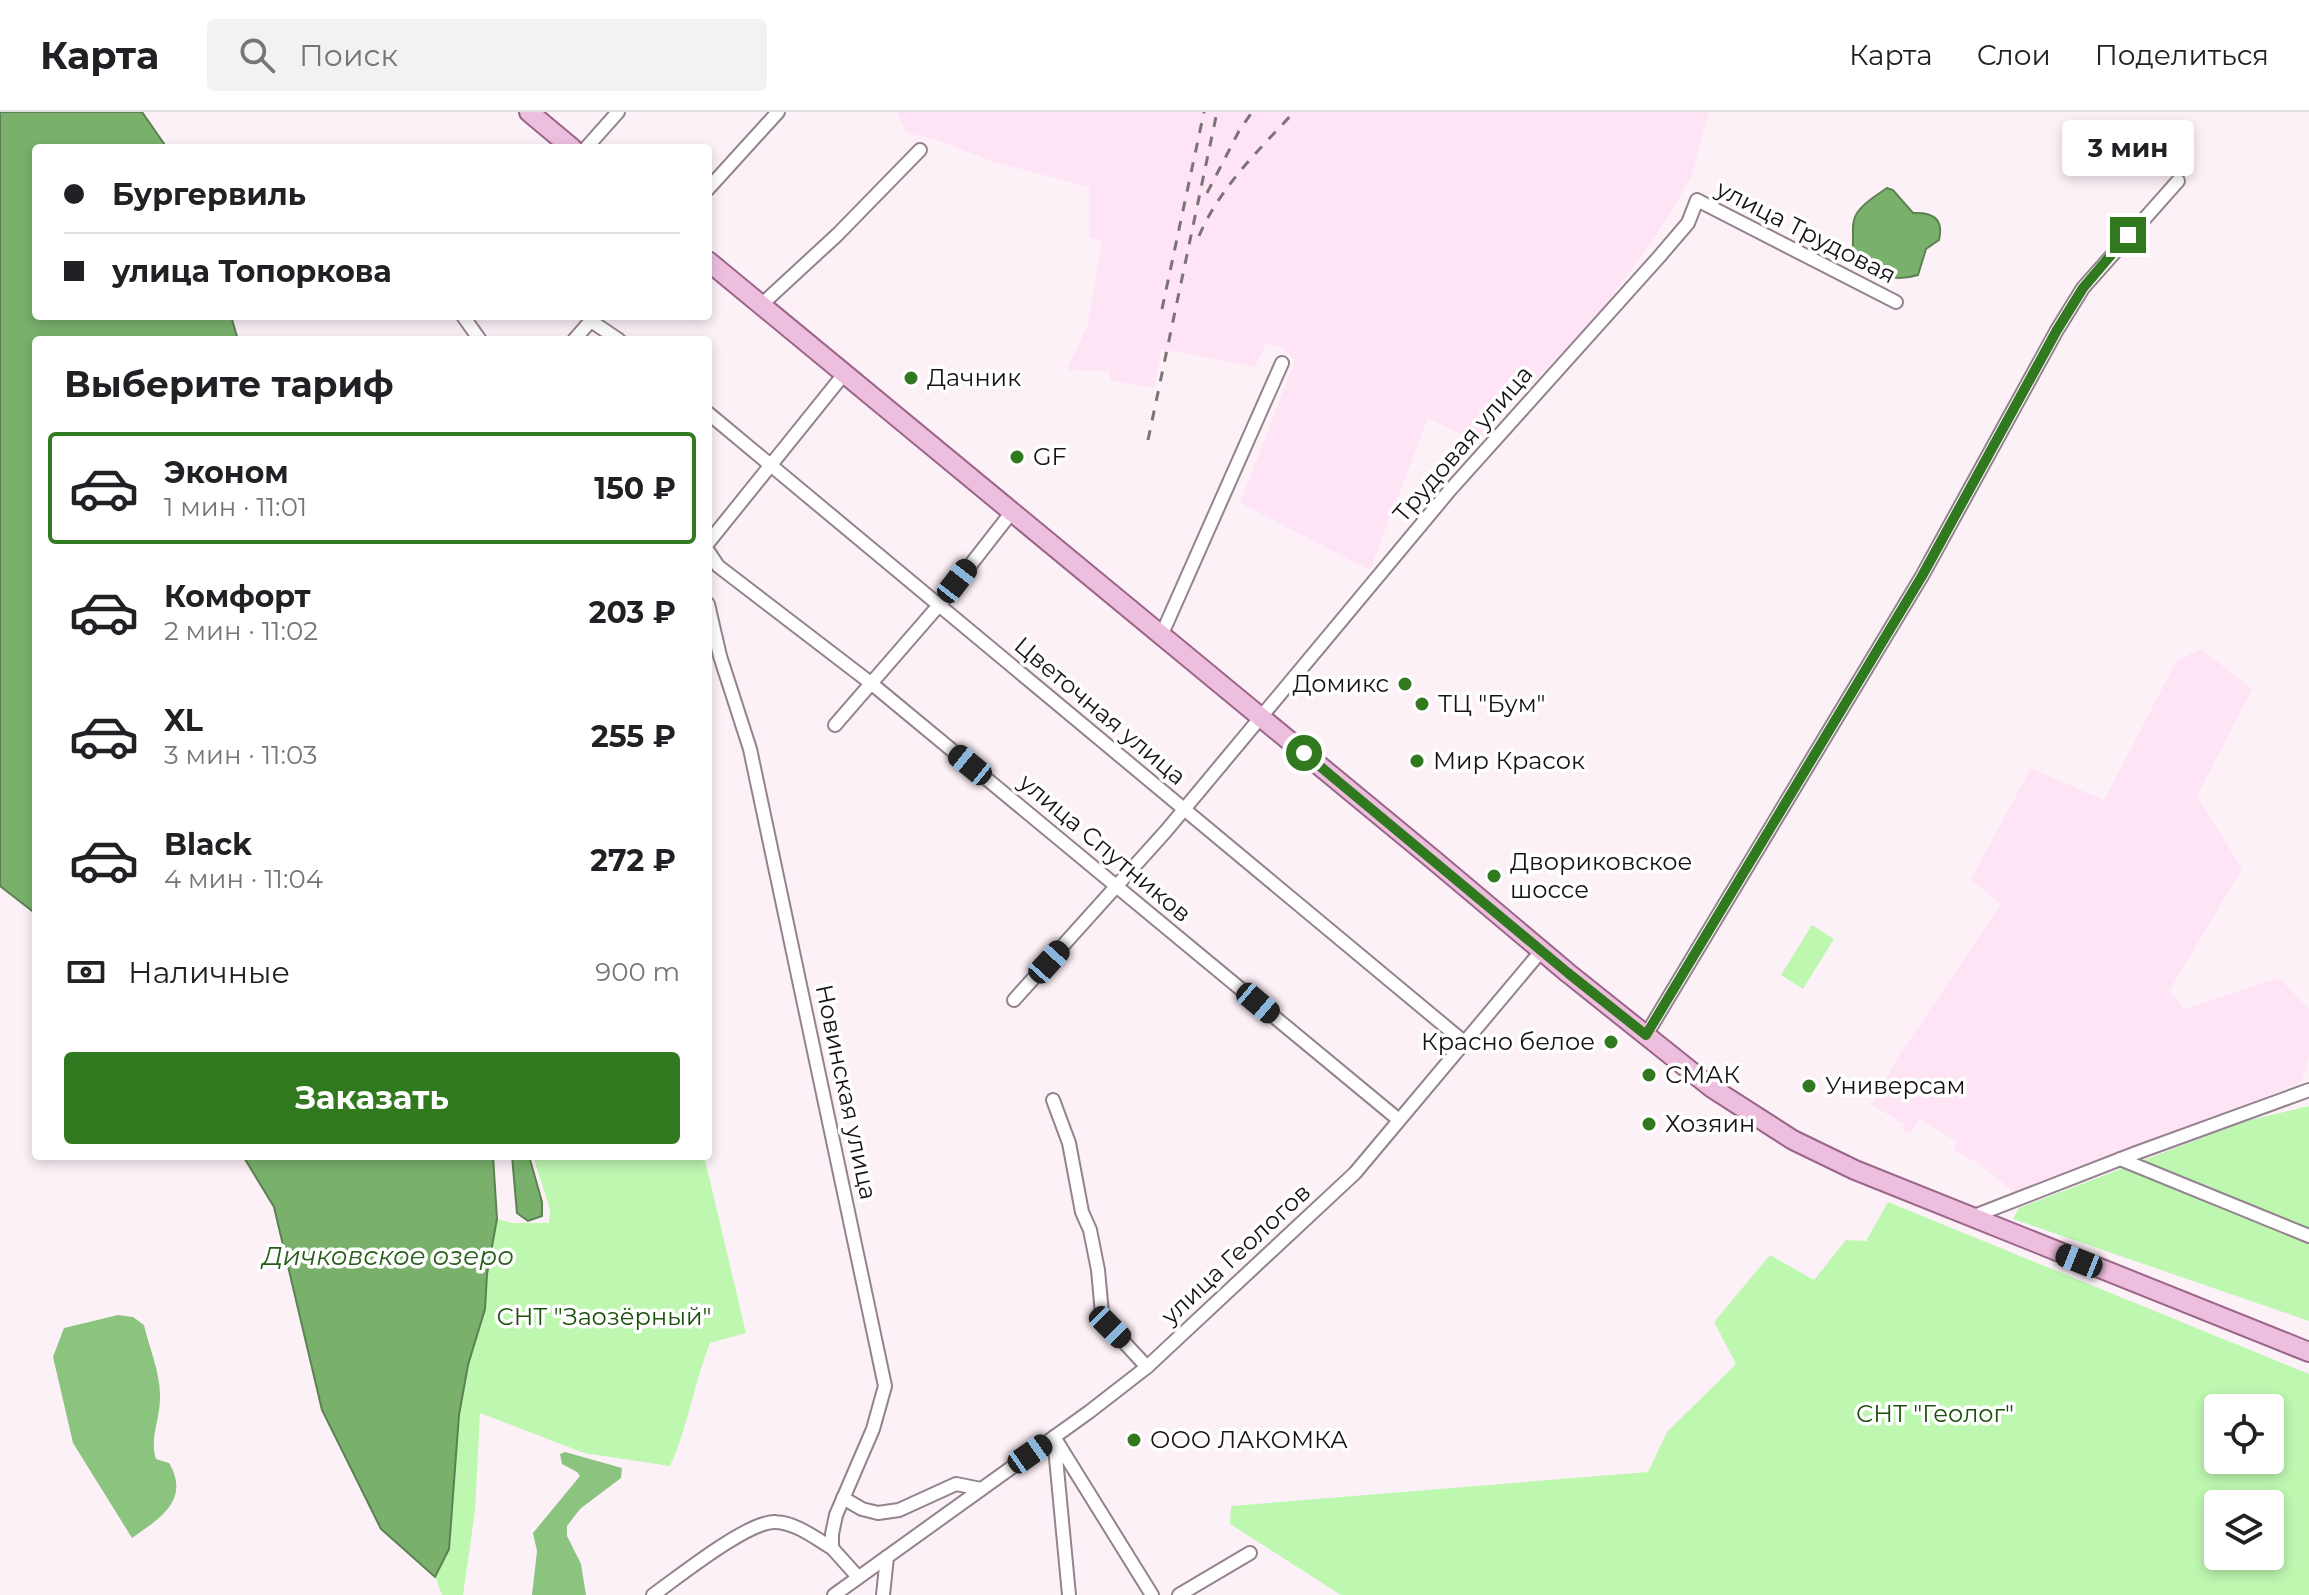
<!DOCTYPE html>
<html lang="ru">
<meta charset="utf-8">
<style>
:root{--surface:#fff;--page:#f2f2f2;--text:#202124;--muted:#757577;--line:#e0e0e0;--accent:#31791e}
body{margin:0;font-family:Montserrat,sans-serif;background:var(--page);color:var(--text);height:100vh;display:flex;flex-direction:column;font-size:30px;white-space:nowrap}
*{box-sizing:border-box;margin:0}
p{font-size:26px;color:var(--muted)}
.icon{flex:none;width:44px;height:44px;fill:none;stroke:currentColor;stroke-width:2;stroke-linecap:round;stroke-linejoin:round}
.map{position:relative;flex:1;overflow:hidden}
.sheet{position:absolute;left:32px;top:224px;width:680px;height:824px;display:flex;flex-direction:column;background:var(--surface);border-radius:8px;box-shadow:0 4px 12px #0003}
.sheet>*{flex:none}
.banner{position:absolute;left:32px;top:32px;width:680px;height:176px;border-radius:8px;box-shadow:0 4px 12px #0003;display:grid;align-content:center;height:176px;padding:0 32px;background:var(--surface)}
.fabs{position:absolute;left:2204px;top:1282px;display:grid;gap:16px}
.fabs a{display:grid;place-items:center;width:80px;height:80px;border-radius:8px;background:var(--surface);box-shadow:0 4px 12px #0003;font-size:40px}
.end{position:absolute;width:36px;height:36px;margin:-18px;border:10px solid #31791e;background:#fff;box-shadow:0 0 0 4px #fff}
.from{border-radius:50%}
.bubble{position:absolute;height:56px;border-radius:8px;background:var(--surface);box-shadow:0 4px 12px #0003;font-size:26px;font-weight:700;line-height:56px;text-align:center}
.car{position:absolute;width:24px;height:48px;margin:-24px -12px;border-radius:10px;box-shadow:0 0 6px 2px #0007;background:linear-gradient(#222 24%,#8ab4d8 0 40%,#222 0 76%,#8ab4d8 0 86%,#222 0)}
.banner b{display:flex;align-items:center;gap:28px;height:76px;font-size:30px}
.banner b+b{border-top:2px solid var(--line)}
.banner i{width:20px;height:20px;background:var(--text)}
ul{padding:0;list-style:none}
li{display:flex;align-items:center;gap:24px;height:112px;margin:0 16px 12px;padding:0 16px;border:4px solid transparent;border-radius:8px}
li div{flex:1}
li b{display:block;font-size:30px}
li em{font-style:normal;font-weight:700}
li.selected{border-color:var(--accent)}
li>.icon{width:72px;height:72px;stroke-width:1.5}
h2{padding:0 32px;font-size:36px;line-height:96px}
.pay{display:flex;align-items:center;gap:20px;height:88px;padding:0 32px;font-size:30px}
.pay p{margin-inline-start:auto}
.action{display:flex;gap:16px;margin-top:auto;padding:16px 32px}
.action a{flex:1;height:92px;border-radius:8px;background:var(--accent);color:#fff;font-size:32px;font-weight:700;line-height:92px;text-align:center}
header{display:flex;align-items:center;gap:48px;box-sizing:border-box;height:112px;padding:0 40px;background:var(--surface);border-bottom:2px solid var(--line)}
header strong{font-size:38px}
nav{display:flex;gap:44px;margin-inline-start:auto;font-size:28px}
.search{width:560px;height:72px;background:var(--page);display:flex;align-items:center;gap:20px;box-sizing:border-box;padding:0 28px;border-radius:8px;color:var(--muted);font-size:30px}
.map>svg:first-child{display:block}
.built{fill:#fee4f5}
.green{fill:#bdf7b0;fill-rule:evenodd}
.forest{fill:#8bc47f}
.water{fill:#79b16c;stroke:#5c8152;stroke-width:2}
.lines{fill:none;stroke-linecap:round;stroke-linejoin:round}
.minor-casing{stroke:#94838e;stroke-width:16}
.primary-casing{stroke:#9b658a;stroke-width:22}
.minor{stroke:#fff;stroke-width:12}
.primary{stroke:#edbede;stroke-width:18}
.rail{stroke:#7c7379;stroke-width:3;stroke-dasharray:10 10;stroke-linecap:butt}
.route{stroke:#31791e;stroke-width:10}
.poi-dot{fill:#31791e;stroke:#fff;stroke-width:3}
.labels{text-anchor:middle;stroke-width:7;stroke-linejoin:round;paint-order:stroke}
.street-label{font-size:24px;fill:#181216;stroke:#fff}
.poi-label{font-size:24px;fill:#181216;stroke:#fff;text-anchor:start}
.park-label{font-size:24px;fill:#1a510a;stroke:#fff}
.water-label{font-size:26px;font-style:italic;fill:#285e1a;stroke:#fff}
</style>
<header>
<strong>Карта</strong>
<div class="search"><svg class="icon" aria-label="search" viewBox="0 0 24 24"><circle cx="10" cy="10" r="6"/><path d="M15 15l6 6"/></svg>Поиск</div>
<nav><a>Карта</a><a>Слои</a><a>Поделиться</a></nav>
</header>
<div class="map">
<svg width="2309" height="1483" viewBox="0 0 2309 1483">
<rect width="100%" height="100%" fill="#fdf1f8"/>
<g class="built">
<polygon points="897,0 1709,0 1690,68 1657,122 1602,198 1477,330 1428,306 1370,458 1240,391 1295,249 1283,236 1266,231 1255,255 1161,237 1154,276 1110,268 1110,259 1067,258 1088,212 1102,130 1089,125 1089,75 994,50 937,28 906,21"/>
<polygon points="2201,537 2252,577 2197,684 2242,757 2169,879 2184,897 2279,866 2309,897 2309,944 2301,971 2015,1081 1979,1052 1953,1037 1956,1029 1919,1007 1911,1022 1902,1018 1904,1012 1872,993 1898,945 2001,792 1971,767 2031,656 2104,688 2177,548"/>
</g>
<g class="green">
<polygon points="1812,813 1834,827 1803,877 1781,863"/>
<polygon points="2309,994 2309,1209 2013,1107 2019,1096 2246,1009"/>
<path d="M243 1044H493L424 1359 457 1365 442 1341 459 1303 468 1254 485 1197 487 1162 497 1107 513 1111H549L550 1097 533 1044H704L746 1221 710 1231C694 1271 688 1315 670 1354L584 1341 480 1301 475 1399 463 1483H442L435 1464 381 1417 322 1298 274 1095Z"/>
<path d="M1888 1090 2309 1262V1483H1341L1230 1412 1231 1394 1648 1360 1667 1320 1736 1252 1714 1210 1770 1143 1814 1168 1846 1128 1866 1129ZM2270 1296V1348H2218V1296ZM2270 1392V1444H2218V1392Z"/>
</g>
<g class="forest">
<path d="M118 1203 133 1205 144 1213C149 1235 160 1260 160 1283 161 1306 149 1326 156 1347L169 1351C191 1388 159 1407 132 1426L73 1331 53 1245 64 1216Z"/>
<polygon points="565,1340 622,1356 621,1366 580,1397 567,1414 567,1424 581,1452 586,1483 532,1483 537,1439 533,1421 580,1364 577,1360 562,1352 560,1342"/>
</g>
<g class="water">
<polygon points="0,0 142,0 167,36 36,36 36,204 231,204 238,228 36,228 36,802 0,774"/>
<path d="M1887 76 1893 78 1913 101C1932 100 1944 106 1939 128L1926 137 1918 163C1900 169 1864 166 1855 145 1852 139 1853 132 1853 126 1853 118 1852 108 1857 101 1864 90 1877 83 1887 76Z"/>
<polygon points="243,1044 493,1044 497,1107 487,1162 485,1197 468,1253 459,1303 449,1437 435,1465 381,1417 322,1298 274,1095"/>
<polygon points="512,1044 529,1044 542,1090 542,1104 528,1109 517,1101"/>
</g>
<g class="lines">
<defs>
<g id="minor">
<polyline points="586,36 618,0"/>
<polyline points="708,77 778,0"/>
<polyline points="761,193 837,123 920,38"/>
<polyline points="463,204 480,228"/>
<polyline points="591,209 619,228"/>
<polyline points="574,228 595,204"/>
<path d="M708 301C961 510 1211 722 1464 930"/>
<polyline points="708,431 844,262"/>
<polyline points="708,439 718,454 872,572 1399,1008"/>
<polyline points="708,492 720,544 750,637 885,1274 873,1317 836,1403 832,1422 832,1436 858,1465"/>
<polyline points="1161,524 1282,251"/>
<polyline points="835,613 940,492 1011,401"/>
<polyline points="1014,888 1166,719 1450,378 1659,145 1688,111 1697,88 1896,190"/>
<polyline points="1646,923 1922,464 2057,218 2083,176 2178,69"/>
<polyline points="1053,988 1069,1031 1082,1100 1090,1118 1098,1158 1103,1212 1110,1215 1147,1255"/>
<polyline points="2120,1047 2309,1124"/>
<polyline points="1969,1106 2136,1041 2309,978"/>
<polyline points="843,1386 862,1397 878,1401 899,1398 956,1372 981,1377"/>
<path d="M653 1483C677 1466 749 1408 776 1410 796 1411 815 1426 832 1436"/>
<polyline points="834,1483 1089,1300 1147,1255 1355,1061 1542,838"/>
<polyline points="883,1483 887,1445"/>
<polyline points="1069,1483 1054,1325 1152,1483"/>
<polyline points="1179,1483 1250,1441"/>
</g>
<g id="primary">
<polyline points="529,0 572,36"/>
<polyline points="708,149 1435,749 1568,861 1712,976 1793,1028 1855,1058 2309,1240"/>
</g>
</defs>
<use href="#minor" class="minor-casing"/>
<use href="#primary" class="primary-casing"/>
<use href="#minor" class="minor"/>
<use href="#primary" class="primary"/>
<g class="rail">
<polyline points="1207,81 1239,19 1252,0"/>
<path d="M1199 124C1220 75 1259 38 1294 0"/>
<polyline points="1162,197 1204,0"/>
<polyline points="1148,328 1217,0"/>
</g>
</g>
<g class="lines">
<polyline class="route" points="1304,641 1568,861 1646,923 1922,464 2057,218 2083,176 2128,123"/>
</g>
<g class="poi-dot">
<circle cx="911" cy="266" r="8"/>
<circle cx="1017" cy="345" r="8"/>
<circle cx="1405" cy="572" r="8"/>
<circle cx="1422" cy="592" r="8"/>
<circle cx="1417" cy="649" r="8"/>
<circle cx="1494" cy="764" r="8"/>
<circle cx="1611" cy="930" r="8"/>
<circle cx="1649" cy="963" r="8"/>
<circle cx="1809" cy="974" r="8"/>
<circle cx="1649" cy="1012" r="8"/>
<circle cx="1134" cy="1328" r="8"/>
</g>
<g class="labels">
<g class="street-label">
<text transform="translate(1806 120) rotate(27)" y="8">улица Трудовая</text>
<text transform="translate(1463 332) rotate(-49)" y="8">Трудовая улица</text>
<text transform="translate(1100 599) rotate(40)" y="8">Цветочная улица</text>
<text transform="translate(1105 736) rotate(40)" y="8">улица Спутников</text>
<text transform="translate(846 980) rotate(78)" y="8">Новинская улица</text>
<text transform="translate(1236 1142) rotate(-43)" y="8">улица Геологов</text>
</g>
<g class="poi-label">
<text x="927" y="274">Дачник</text>
<text x="1033" y="353">GF</text>
<text x="1389" y="580" text-anchor="end">Домикс</text>
<text x="1438" y="600">ТЦ "Бум"</text>
<text x="1433" y="657">Мир Красок</text>
<text x="1510" y="758">Двориковское<tspan x="1510" dy="28">шоссе</tspan></text>
<text x="1595" y="938" text-anchor="end">Красно белое</text>
<text x="1665" y="971">СМАК</text>
<text x="1825" y="982">Универсам</text>
<text x="1665" y="1020">Хозяин</text>
<text x="1150" y="1336">ООО ЛАКОМКА</text>
</g>
<g class="park-label">
<text x="604" y="1213">СНТ "Заозёрный"</text>
<text x="1935" y="1310">СНТ "Геолог"</text>
</g>
<g class="water-label">
<text x="388" y="1153">Дичковское озеро</text>
</g>
</g>
</svg>
<div class="fabs">
<a><svg class="icon" aria-label="locate" viewBox="0 0 24 24"><circle cx="12" cy="12" r="6"/><path d="M12 2v4M12 18v4M2 12h4M18 12h4"/></svg></a>
<a><svg class="icon" aria-label="layers" viewBox="0 0 24 24"><path d="M12 4l9 5-9 5-9-5zM3 14l9 5 9-5"/></svg></a>
</div>
<i class="end from" style="left:1304px;top:641px"></i>
<i class="end" style="left:2128px;top:123px"></i>
<div class="bubble" style="left:2062px;top:8px;width:132px">3 мин</div>
<i class="car" style="left:957px;top:469px;rotate:38deg"></i>
<i class="car" style="left:970px;top:653px;rotate:309deg"></i>
<i class="car" style="left:1049px;top:850px;rotate:42deg"></i>
<i class="car" style="left:1258px;top:891px;rotate:130deg"></i>
<i class="car" style="left:2079px;top:1149px;rotate:292deg"></i>
<i class="car" style="left:1110px;top:1215px;rotate:135deg"></i>
<i class="car" style="left:1030px;top:1342px;rotate:55deg"></i>
<div class="banner">
<b><i class="from"></i>Бургервиль</b>
<b><i></i>улица Топоркова</b>
</div>
<section class="sheet">
<h2>Выберите тариф</h2>
<ul>
<li class="selected"><svg class="icon" aria-label="car" viewBox="0 0 24 24"><path d="M5 17H2v-5l4-1 3-4h7l3 4 3 1v5h-3M9 17h6M6 11h13"/><circle cx="7" cy="17" r="2"/><circle cx="17" cy="17" r="2"/></svg><div><b>Эконом</b><p>1 мин · 11:01</p></div><em>150 ₽</em></li>
<li><svg class="icon" aria-label="car" viewBox="0 0 24 24"><path d="M5 17H2v-5l4-1 3-4h7l3 4 3 1v5h-3M9 17h6M6 11h13"/><circle cx="7" cy="17" r="2"/><circle cx="17" cy="17" r="2"/></svg><div><b>Комфорт</b><p>2 мин · 11:02</p></div><em>203 ₽</em></li>
<li><svg class="icon" aria-label="car" viewBox="0 0 24 24"><path d="M5 17H2v-5l4-1 3-4h7l3 4 3 1v5h-3M9 17h6M6 11h13"/><circle cx="7" cy="17" r="2"/><circle cx="17" cy="17" r="2"/></svg><div><b>XL</b><p>3 мин · 11:03</p></div><em>255 ₽</em></li>
<li><svg class="icon" aria-label="car" viewBox="0 0 24 24"><path d="M5 17H2v-5l4-1 3-4h7l3 4 3 1v5h-3M9 17h6M6 11h13"/><circle cx="7" cy="17" r="2"/><circle cx="17" cy="17" r="2"/></svg><div><b>Black</b><p>4 мин · 11:04</p></div><em>272 ₽</em></li>
</ul>
<div class="pay"><svg class="icon" aria-label="cash" viewBox="0 0 24 24"><path d="M3 7h18v10H3z"/><circle cx="12" cy="12" r="2"/></svg>Наличные<p>900 m</p></div>
<div class="action"><a>Заказать</a></div>
</section>
</div>
